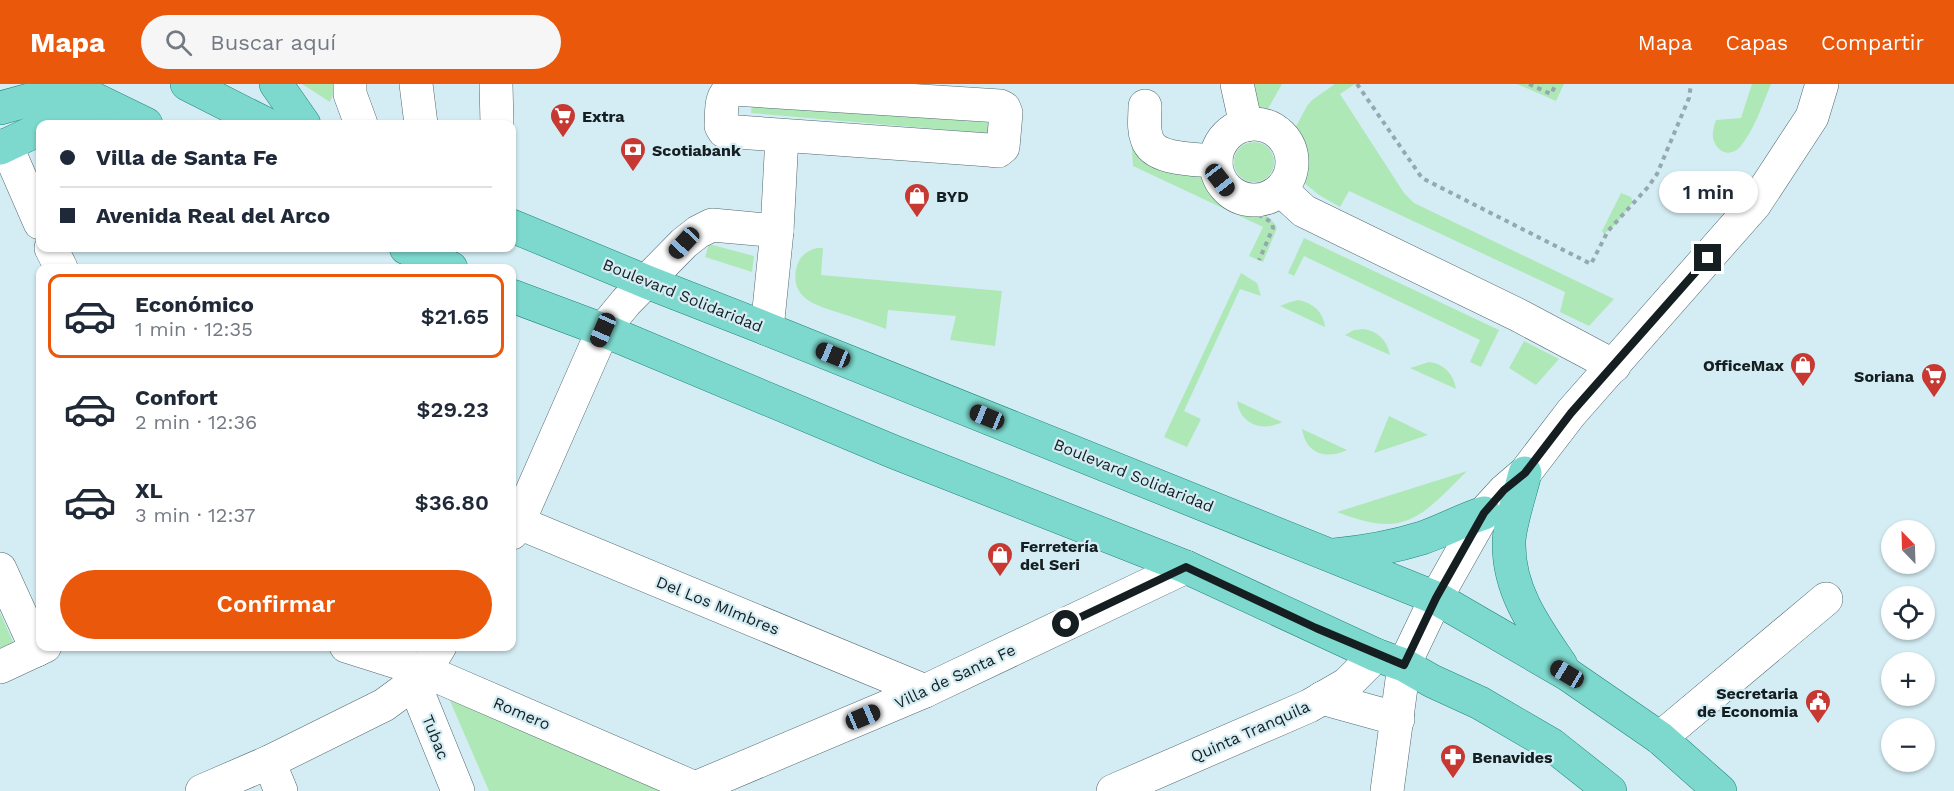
<!DOCTYPE html>
<html lang="es">
<meta charset="utf-8">
<style>
:root{--surface:#fff;--page:#f6f6f7;--text:#1f2937;--muted:#747a83;--line:#e0e1e3;--accent:#ea580c}
body{margin:0;font-family:"Work Sans",sans-serif;background:var(--page);color:var(--text);height:100vh;display:flex;flex-direction:column;font-size:22px;white-space:nowrap}
*{box-sizing:border-box;margin:0}
p{font-size:20px;color:var(--muted)}
.icon{flex:none;width:33px;height:33px;fill:none;stroke:currentColor;stroke-width:2;stroke-linecap:round;stroke-linejoin:round}
.map{position:relative;flex:1;overflow:hidden}
.details{position:absolute;left:36px;top:180px;width:480px;height:387px;display:flex;flex-direction:column;background:var(--surface);border-radius:12px;box-shadow:0 2px 4px #0004}
.details>*{flex:none}
.guide{position:absolute;left:36px;top:36px;width:480px;height:132px;border-radius:12px;box-shadow:0 2px 4px #0004;display:grid;align-content:center;height:132px;padding:0 24px;background:var(--surface)}
.needle{width:39px;rotate:337deg}
.buttons{position:absolute;left:1881px;top:436px;display:grid;gap:12px}
.buttons a{display:grid;place-items:center;width:54px;height:54px;border-radius:50%;background:var(--surface);box-shadow:0 2px 4px #0004;font-size:30px}
.end{position:absolute;width:27px;height:27px;margin:-14px;border:8px solid #151e20;background:#fff;box-shadow:0 0 0 3px #fff}
.from{border-radius:50%}
.bubble{position:absolute;height:42px;border-radius:21px;background:var(--surface);box-shadow:0 2px 4px #0004;font-size:20px;font-weight:600;line-height:42px;text-align:center}
.car{position:absolute;width:18px;height:36px;margin:-18px -9px;border-radius:8px;box-shadow:0 0 4px 2px #0007;background:linear-gradient(#222 24%,#8ab4d8 0 40%,#222 0 76%,#8ab4d8 0 86%,#222 0)}
.guide b{display:flex;align-items:center;gap:21px;height:57px;font-size:22px}
.guide b+b{border-top:2px solid var(--line)}
.guide i{width:15px;height:15px;background:var(--text)}
ul{padding:10px 0 0;list-style:none}
li{display:flex;align-items:center;gap:18px;height:84px;margin:0 12px 9px;padding:0 12px;border:3px solid transparent;border-radius:12px}
li div{flex:1}
li b{display:block;font-size:22px}
li em{font-style:normal;font-weight:600}
li.selected{border-color:var(--accent)}
li>.icon{width:54px;height:54px;stroke-width:1.5}
.cta{display:flex;gap:12px;margin-top:auto;padding:12px 24px}
.cta a{flex:1;height:69px;border-radius:36px;background:var(--accent);color:#fff;font-size:24px;font-weight:600;line-height:69px;text-align:center}
header{display:flex;align-items:center;gap:36px;box-sizing:border-box;height:84px;padding:0 30px;background:var(--accent);color:#fff}
header strong{font-size:28px}
nav{display:flex;gap:33px;margin-inline-start:auto;font-size:21px}
.search{width:420px;height:54px;background:var(--page);display:flex;align-items:center;gap:15px;box-sizing:border-box;padding:0 21px;border-radius:33px;color:var(--muted);font-size:22px}
.map>svg:first-child{display:block}
.green{fill:#afe8b7}
.lines{fill:none;stroke-linecap:round;stroke-linejoin:round}
.minor-casing{stroke:#52686e;stroke-width:34}
.major-casing{stroke:#20867b;stroke-width:34}
.path{stroke:#95a8ae;stroke-width:4;stroke-dasharray:4.5 4.5;stroke-linecap:butt}
.minor{stroke:#fff;stroke-width:33}
.major{stroke:#7dd8cd;stroke-width:33}
.route{stroke:#151e20;stroke-width:8}
.labels{text-anchor:middle;stroke-width:4.5;stroke-linejoin:round;paint-order:stroke}
.poi-label{font-size:16px;font-weight:bold;fill:#151e20;stroke:#d4edf4;text-anchor:start}
.street-label{font-size:16px;fill:#151e20;stroke:#d4edf4}
</style>
<header>
<strong>Mapa</strong>
<div class="search"><svg class="icon" aria-label="search" viewBox="0 0 24 24"><circle cx="10" cy="10" r="6"/><path d="M15 15l6 6"/></svg>Buscar aquí</div>
<nav><a>Mapa</a><a>Capas</a><a>Compartir</a></nav>
</header>
<div class="map">
<svg width="1954" height="707" viewBox="0 0 1954 707">
<rect width="100%" height="100%" fill="#d4edf4"/>
<g class="green">
<polygon points="302,0 337,0 330,18"/>
<polygon points="1253,0 1282,0 1265,30 1261,32 1258,30"/>
<polygon points="1335,0 1355,0 1340,10 1404,109 1414,119 1614,215 1589,242 1560,228 1565,208 1349,107 1340,123 1319,111 1303,98 1301,90 1302,72 1294,54 1294,46 1307,22 1312,16"/>
<polygon points="1517,0 1564,0 1556,17"/>
<path d="M1752 0H1771C1762 21 1755 45 1740 63 1730 74 1716 68 1713 54 1712 48 1714 42 1716 36L1741 34Z"/>
<path d="M1129 18H1137V42C1158 54 1188 69 1206 84 1215 91 1214 108 1229 118 1244 128 1269 125 1277 144L1263 178 1249 172 1263 143 1133 82Z"/>
<polygon points="752,20 995,39 994,50 751,29"/>
<circle cx="1254" cy="78" r="20"/>
<polygon points="1621,109 1631,113 1633,118 1616,140 1604,150 1602,147"/>
<polygon points="1304,154 1499,246 1481,283 1470,278 1480,256 1304,172 1294,192 1288,189"/>
<polygon points="709,160 754,172 752,188 705,173"/>
<path d="M817 164H823L821 191 1002 207 995 262 950 256 956 232 888 226 886 245C873 240 859 235 846 231 823 223 790 218 796 186 798 174 805 167 817 164Z"/>
<polygon points="1241,189 1257,199 1261,212 1240,205 1184,327 1201,335 1187,363 1164,353"/>
<path d="M1298 216C1313 219 1323 227 1325 243L1280 222 1290 218Z"/>
<path d="M1363 245C1378 247 1387 256 1390 271L1345 251 1354 246Z"/>
<polygon points="1524,257 1559,275 1536,301 1509,284"/>
<path d="M1429 278C1444 280 1453 289 1456 305L1410 284Z"/>
<path d="M1237 317 1282 338C1263 348 1240 341 1237 317Z"/>
<polygon points="1389,332 1428,351 1374,369"/>
<path d="M1302 345 1347 366C1326 376 1306 370 1302 345Z"/>
<path d="M1467 387C1420 434 1405 455 1337 428Z"/>
<polygon points="0,529 15,562 0,569"/>
<polygon points="441,596 684,707 489,707"/>
</g>
<g class="lines">
<defs>
<g id="minor">
<polyline points="350,0 350,10 361,40"/>
<polyline points="416,0 421,40"/>
<polyline points="496,0 497,40"/>
<polyline points="1237,0 1246,41"/>
<path d="M733 5 1000 22 1004 24 1006 29 1003 63 998 67 989 66 724 47 721 42C722 29 719 10 733 5Z"/>
<path d="M1145 22C1145 33 1143 45 1147 55 1154 77 1197 75 1216 77"/>
<circle cx="1254" cy="78" r="38"/>
<polyline points="6,61 40,139"/>
<polyline points="1281,106 1304,127 1520,232 1614,282"/>
<polyline points="51,164 61,184"/>
<polyline points="767,245 777,147 782,52"/>
<polyline points="512,436 925,607"/>
<polyline points="512,449 518,439 603,246 626,218 684,159 698,148 712,141 777,147"/>
<polyline points="0,485 37,566"/>
<polyline points="346,562 425,587 695,704"/>
<polyline points="0,583 45,562"/>
<polyline points="414,599 458,707"/>
<polyline points="1322,614 1398,635"/>
<polyline points="1660,654 1826,515"/>
<polyline points="269,678 281,707"/>
<polyline points="202,707 269,678 384,621 414,599 425,587 440,562"/>
<polyline points="688,707 925,607 1186,483"/>
<polyline points="1113,707 1309,622 1347,600 1376,571"/>
<polyline points="1387,707 1404,581 1436,514 1484,429 1504,407 1525,389 1571,329 1755,120 1812,33 1822,0"/>
</g>
<g id="major">
<polyline points="187,0 266,40"/>
<polyline points="276,0 304,40"/>
<polyline points="80,8 146,40"/>
<polyline points="0,24 40,13 100,18"/>
<polyline points="51,40 99,19"/>
<polyline points="0,64 40,45"/>
<polyline points="512,142 647,198 767,245 1436,514 1567,590 1660,654 1720,707"/>
<polyline points="406,164 451,184"/>
<polyline points="512,212 603,246 894,368 1186,483 1376,571 1404,581 1432,597 1480,619 1552,661 1610,707"/>
<path d="M1525 389C1521 407 1508 444 1509 461 1509 508 1536 544 1561 581"/>
<path d="M1334 471C1364 468 1393 463 1422 454 1443 447 1462 436 1484 429"/>
</g>
</defs>
<use href="#minor" class="minor-casing"/>
<use href="#major" class="major-casing"/>
<g class="path">
<polyline points="1357,0 1422,94 1591,180 1608,147 1648,103 1657,90 1689,14 1691,0"/>
<polyline points="1529,0 1551,10 1556,0"/>
<path d="M1212 105C1231 129 1252 123 1272 139L1273 144 1259 176"/>
</g>
<use href="#minor" class="minor"/>
<use href="#major" class="major"/>
</g>
<g class="lines">
<polyline class="route" points="1066,540 1186,483 1316,544 1404,581 1436,514 1484,429 1504,406 1525,389 1571,329 1708,174"/>
</g>
<defs>
<symbol id="supermarket-pin" viewBox="-11 -11 22 30"><path d="M0 17L-7.5 6A9.5 9.5 0 1 1 7.5 6Z" fill="#c63831" stroke="#d4edf4"/><path d="M-6-5.5h2.5l.6 2H6L4.5 2H-2.5L-4.4-4H-6ZM-1.5 3.2a1.3 1.3 0 1 0 .1 0ZM3 3.2a1.3 1.3 0 1 0 .1 0Z" fill="#fff"/></symbol>
<symbol id="bank-pin" viewBox="-11 -11 22 30"><path d="M0 17L-7.5 6A9.5 9.5 0 1 1 7.5 6Z" fill="#c63831" stroke="#d4edf4"/><path d="M-6-4H6V4H-6ZM0-2.3a2.3 2.3 0 1 0 0 4.6a2.3 2.3 0 1 0 0-4.6Z" fill="#fff"/></symbol>
<symbol id="shop-pin" viewBox="-11 -11 22 30"><path d="M0 17L-7.5 6A9.5 9.5 0 1 1 7.5 6Z" fill="#c63831" stroke="#d4edf4"/><path d="M-5-2.5h2.3a2.7 3.5 0 0 1 5.4 0H5L5.5 6h-11ZM-1.5-2.5h3a1.5 2.3 0 0 0-3 0Z" fill="#fff"/></symbol>
<symbol id="civic-pin" viewBox="-11 -11 22 30"><path d="M0 17L-7.5 6A9.5 9.5 0 1 1 7.5 6Z" fill="#c63831" stroke="#d4edf4"/><path d="M-.6-6.5H3V-4.5H.6V-3L4-1V1h2V6H-6V1h2V-1L-.6-3ZM-1.2 2.5V6h2.4V2.5Z" fill="#fff"/></symbol>
<symbol id="pharmacy-pin" viewBox="-11 -11 22 30"><path d="M0 17L-7.5 6A9.5 9.5 0 1 1 7.5 6Z" fill="#c63831" stroke="#d4edf4"/><path d="M-2-6h4v4h4v4h-4v4h-4v-4h-4v-4h4Z" fill="#fff"/></symbol>
</defs>
<g fill-rule="evenodd">
<use href="#supermarket-pin" x="548" y="17" width="30" height="40"/>
<use href="#bank-pin" x="618" y="51" width="30" height="40"/>
<use href="#shop-pin" x="902" y="97" width="30" height="40"/>
<use href="#shop-pin" x="1788" y="266" width="30" height="40"/>
<use href="#supermarket-pin" x="1919" y="277" width="30" height="40"/>
<use href="#shop-pin" x="985" y="456" width="30" height="40"/>
<use href="#civic-pin" x="1803" y="603" width="30" height="40"/>
<use href="#pharmacy-pin" x="1438" y="658" width="30" height="40"/>
</g>
<g class="labels">
<g class="poi-label">
<text x="582" y="38">Extra</text>
<text x="652" y="72">Scotiabank</text>
<text x="936" y="118">BYD</text>
<text x="1784" y="287" text-anchor="end">OfficeMax</text>
<text x="1914" y="298" text-anchor="end">Soriana</text>
<text x="1020" y="468">Ferretería<tspan x="1020" dy="18">del Seri</tspan></text>
<text x="1798" y="615" text-anchor="end">Secretaria<tspan x="1798" dy="18">de Economia</tspan></text>
<text x="1472" y="679">Benavides</text>
</g>
<g class="street-label">
<text transform="translate(683 211) rotate(22)" y="6">Boulevard Solidaridad</text>
<text transform="translate(1134 391) rotate(22)" y="6">Boulevard Solidaridad</text>
<text transform="translate(718 521) rotate(22)" y="6">Del Los MImbres</text>
<text transform="translate(955 592) rotate(-25)" y="6">Villa de Santa Fe</text>
<text transform="translate(522 629) rotate(23)" y="6">Romero</text>
<text transform="translate(1250 647) rotate(-24)" y="6">Quinta Tranquila</text>
<text transform="translate(436 653) rotate(68)" y="6">Tubac</text>
</g>
</g>
</svg>
<div class="buttons">
<a><svg class="needle" viewBox="-14 -14 28 28"><path d="M0-13l5 13h-10z" fill="#e53935"/><path d="M0 13l5-13h-10z" fill="#747a83"/></svg></a>
<a><svg class="icon" aria-label="locate" viewBox="0 0 24 24"><circle cx="12" cy="12" r="6"/><path d="M12 2v4M12 18v4M2 12h4M18 12h4"/></svg></a>
<a>+</a>
<a>−</a>
</div>
<i class="end from" style="left:1066px;top:540px"></i>
<i class="end" style="left:1708px;top:174px"></i>
<div class="bubble" style="left:1659px;top:87px;width:99px">1 min</div>
<i class="car" style="left:1220px;top:96px;rotate:142deg"></i>
<i class="car" style="left:684px;top:159px;rotate:223deg"></i>
<i class="car" style="left:603px;top:246px;rotate:204deg"></i>
<i class="car" style="left:833px;top:271px;rotate:292deg"></i>
<i class="car" style="left:987px;top:333px;rotate:292deg"></i>
<i class="car" style="left:1567px;top:590px;rotate:301deg"></i>
<i class="car" style="left:863px;top:633px;rotate:67deg"></i>
<div class="guide">
<b><i class="from"></i>Villa de Santa Fe</b>
<b><i></i>Avenida Real del Arco</b>
</div>
<section class="details">
<ul>
<li class="selected"><svg class="icon" aria-label="car" viewBox="0 0 24 24"><path d="M5 17H2v-5l4-1 3-4h7l3 4 3 1v5h-3M9 17h6M6 11h13"/><circle cx="7" cy="17" r="2"/><circle cx="17" cy="17" r="2"/></svg><div><b>Económico</b><p>1 min · 12:35</p></div><em>$21.65</em></li>
<li><svg class="icon" aria-label="car" viewBox="0 0 24 24"><path d="M5 17H2v-5l4-1 3-4h7l3 4 3 1v5h-3M9 17h6M6 11h13"/><circle cx="7" cy="17" r="2"/><circle cx="17" cy="17" r="2"/></svg><div><b>Confort</b><p>2 min · 12:36</p></div><em>$29.23</em></li>
<li><svg class="icon" aria-label="car" viewBox="0 0 24 24"><path d="M5 17H2v-5l4-1 3-4h7l3 4 3 1v5h-3M9 17h6M6 11h13"/><circle cx="7" cy="17" r="2"/><circle cx="17" cy="17" r="2"/></svg><div><b>XL</b><p>3 min · 12:37</p></div><em>$36.80</em></li>
</ul>
<div class="cta"><a>Confirmar</a></div>
</section>
</div>
